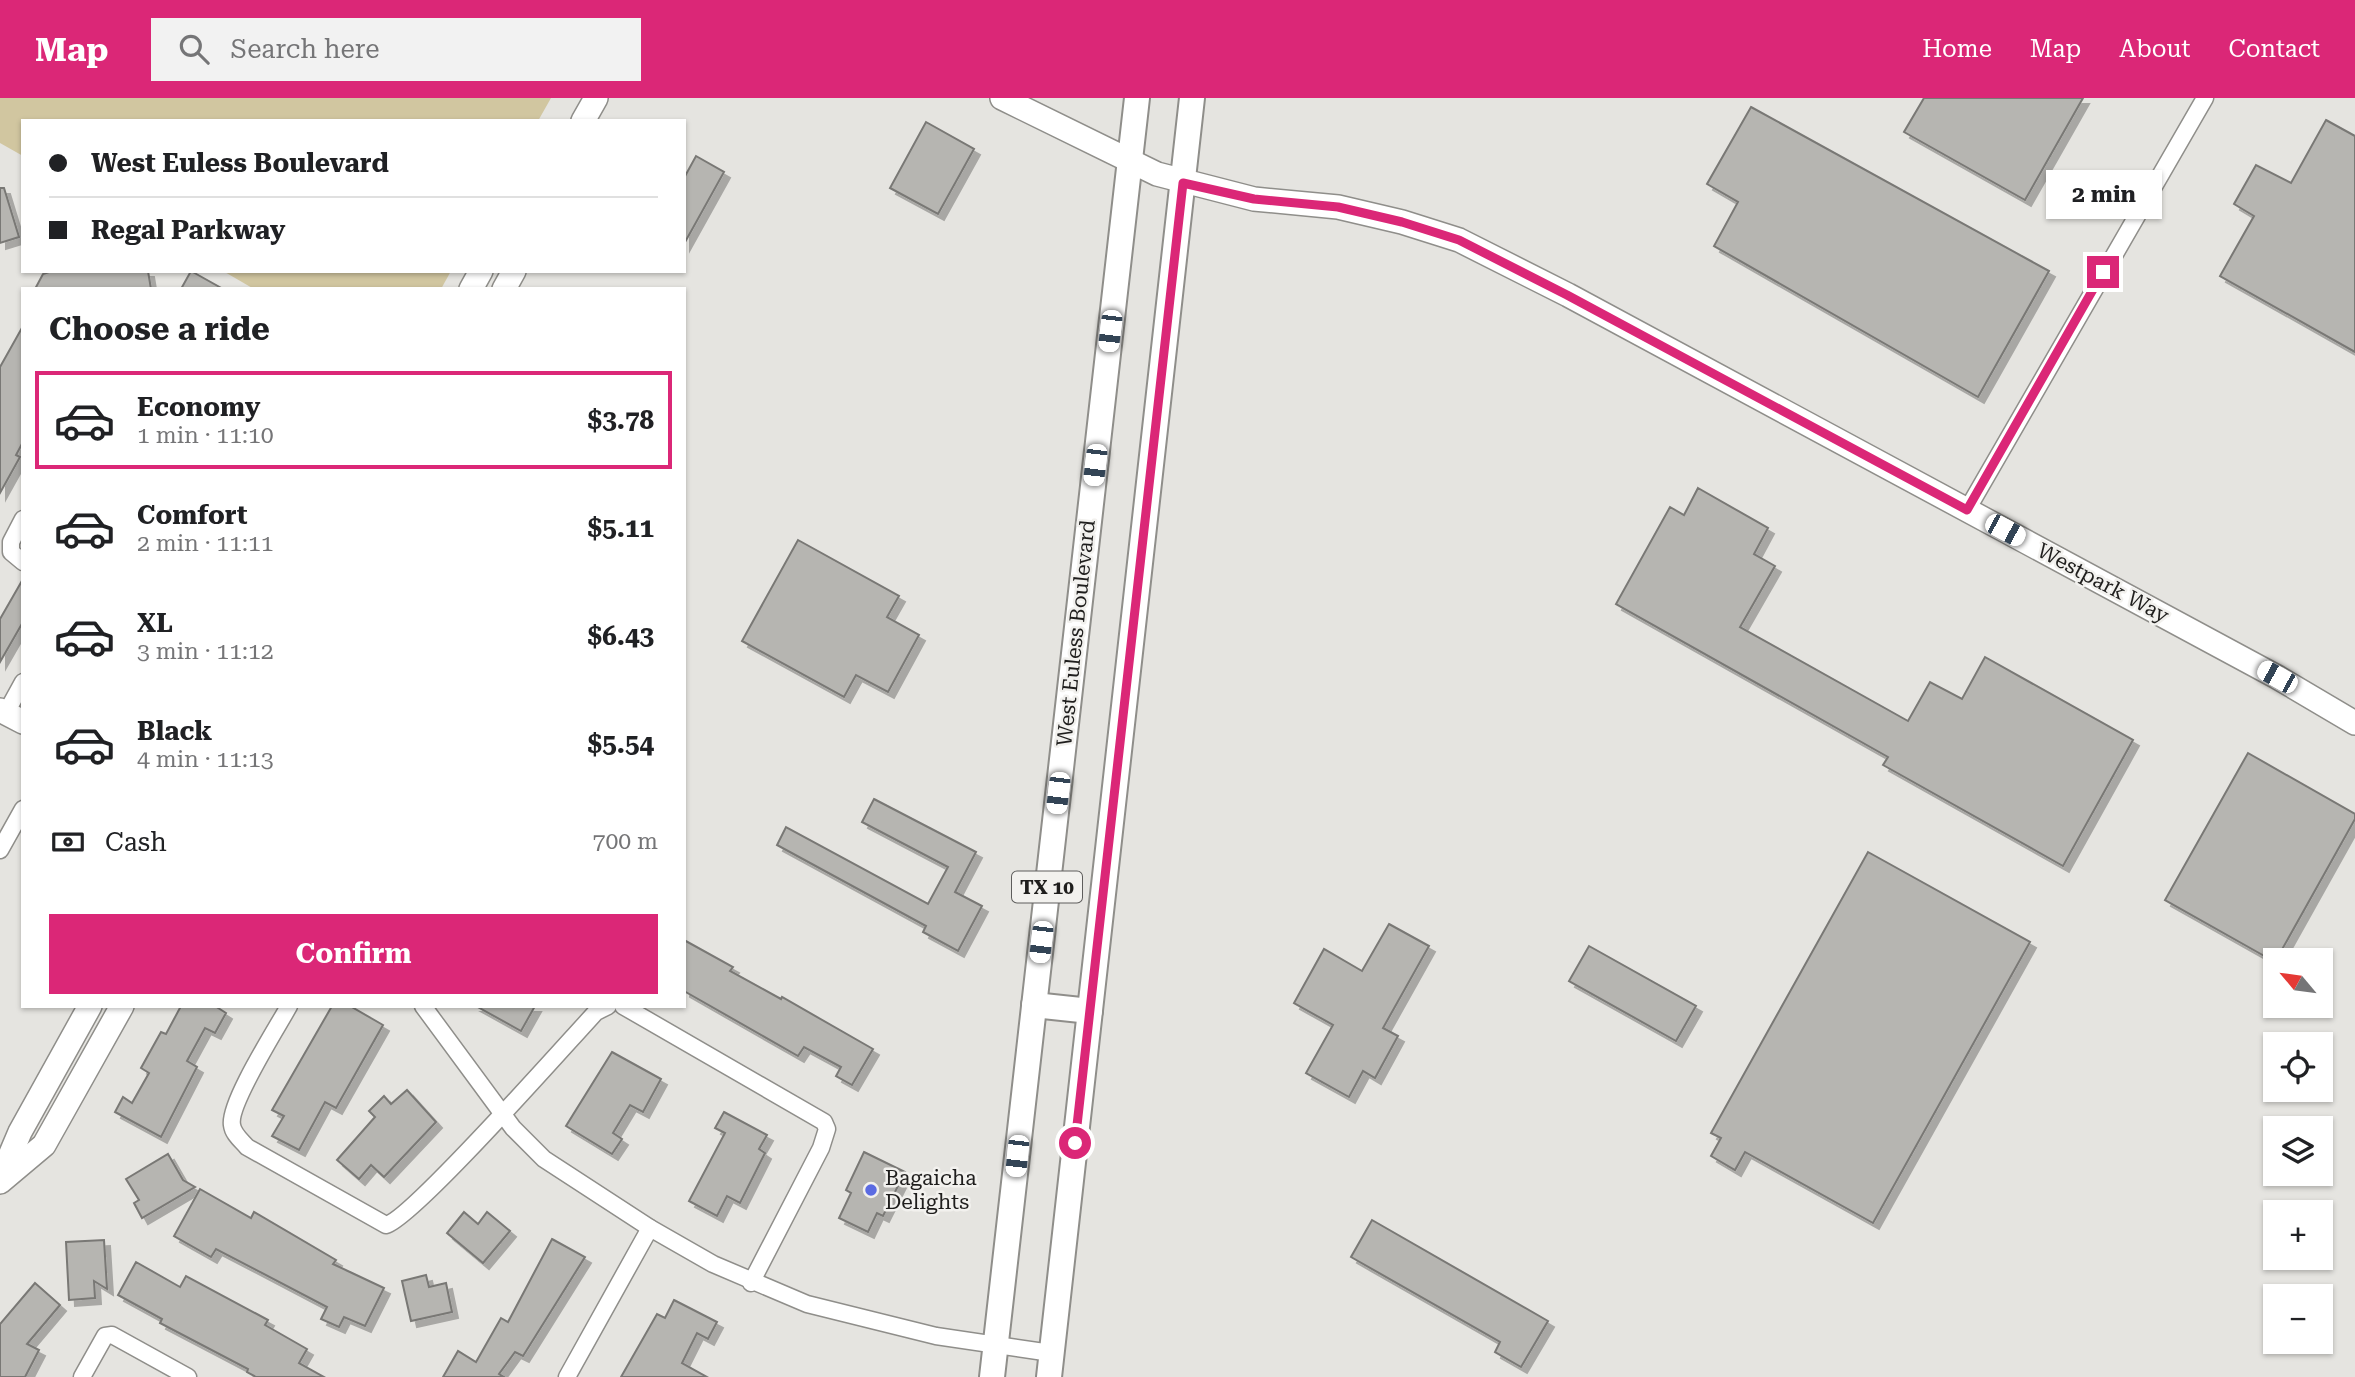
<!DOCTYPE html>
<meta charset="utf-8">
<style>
:root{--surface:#fff;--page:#f2f2f2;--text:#202124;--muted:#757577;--line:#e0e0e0;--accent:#db2777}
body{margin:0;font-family:"Roboto Serif",serif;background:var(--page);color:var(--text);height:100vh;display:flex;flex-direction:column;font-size:26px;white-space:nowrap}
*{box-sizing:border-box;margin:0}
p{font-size:23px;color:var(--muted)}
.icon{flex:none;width:38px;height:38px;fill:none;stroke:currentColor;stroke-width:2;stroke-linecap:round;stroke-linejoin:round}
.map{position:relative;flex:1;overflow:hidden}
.sheet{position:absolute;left:21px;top:189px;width:665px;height:721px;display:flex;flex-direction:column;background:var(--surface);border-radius:0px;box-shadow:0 2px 5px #0004}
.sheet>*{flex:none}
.guide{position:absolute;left:21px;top:21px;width:665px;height:154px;border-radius:0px;box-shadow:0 2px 5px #0004;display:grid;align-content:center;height:154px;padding:0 28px;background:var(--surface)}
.needle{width:46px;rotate:299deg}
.tools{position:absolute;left:2263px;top:850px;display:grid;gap:14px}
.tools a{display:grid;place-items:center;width:70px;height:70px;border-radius:0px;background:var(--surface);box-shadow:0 2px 5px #0004;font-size:35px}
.end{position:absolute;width:32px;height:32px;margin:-16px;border:9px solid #db2777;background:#fff;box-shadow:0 0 0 4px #fff}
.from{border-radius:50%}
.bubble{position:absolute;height:49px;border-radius:0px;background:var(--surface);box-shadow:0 2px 5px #0004;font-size:23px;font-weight:700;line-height:49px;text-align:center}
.car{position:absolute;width:21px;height:42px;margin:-21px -10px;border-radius:9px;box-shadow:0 0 5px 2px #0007;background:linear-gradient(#fff 24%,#345 0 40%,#fff 0 76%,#345 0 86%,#fff 0)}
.guide b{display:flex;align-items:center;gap:24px;height:66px;font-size:26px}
.guide b+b{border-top:2px solid var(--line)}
.guide i{width:18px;height:18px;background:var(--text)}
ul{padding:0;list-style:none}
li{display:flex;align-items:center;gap:21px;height:98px;margin:0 14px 10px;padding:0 14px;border:4px solid transparent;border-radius:0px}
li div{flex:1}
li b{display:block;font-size:26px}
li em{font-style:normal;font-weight:700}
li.active{border-color:var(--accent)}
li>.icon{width:63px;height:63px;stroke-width:1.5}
h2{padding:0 28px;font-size:32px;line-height:84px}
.pay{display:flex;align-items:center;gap:18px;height:77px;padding:0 28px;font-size:26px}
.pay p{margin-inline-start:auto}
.button{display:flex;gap:14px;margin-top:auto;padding:14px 28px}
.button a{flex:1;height:80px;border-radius:0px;background:var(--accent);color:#fff;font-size:28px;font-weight:700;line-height:80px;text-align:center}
header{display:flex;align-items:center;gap:42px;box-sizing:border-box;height:98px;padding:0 35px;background:var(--accent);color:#fff}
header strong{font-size:33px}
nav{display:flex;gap:38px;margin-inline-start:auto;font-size:24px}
.search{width:490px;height:63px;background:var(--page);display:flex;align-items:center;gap:18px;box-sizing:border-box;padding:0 24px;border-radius:0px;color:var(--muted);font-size:26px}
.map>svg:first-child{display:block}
.green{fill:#d1c6a0}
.building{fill:#b6b5b1;stroke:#797875;stroke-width:2;filter:url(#shadow)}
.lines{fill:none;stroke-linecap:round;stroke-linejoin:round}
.street-casing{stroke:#8f8e8a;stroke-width:19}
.secondary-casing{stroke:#8f8e8a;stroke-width:26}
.primary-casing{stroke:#8f8e8a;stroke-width:28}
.street{stroke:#fff;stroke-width:16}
.secondary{stroke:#fff;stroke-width:23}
.primary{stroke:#fff;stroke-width:24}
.route{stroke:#db2777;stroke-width:9}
.poi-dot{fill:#5b6be2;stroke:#f2f1ee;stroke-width:2.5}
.labels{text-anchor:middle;stroke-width:5;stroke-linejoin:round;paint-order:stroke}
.shield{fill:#f2f1ee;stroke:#5e5d5c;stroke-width:2}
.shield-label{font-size:19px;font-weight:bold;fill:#1f1e1d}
.street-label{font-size:21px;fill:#1f1e1d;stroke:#f2f1ee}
.poi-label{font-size:21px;fill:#1f1e1d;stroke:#f2f1ee;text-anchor:start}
</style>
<header>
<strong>Map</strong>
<div class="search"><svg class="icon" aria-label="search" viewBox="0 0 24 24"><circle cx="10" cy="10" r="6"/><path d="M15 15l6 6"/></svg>Search here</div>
<nav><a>Home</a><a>Map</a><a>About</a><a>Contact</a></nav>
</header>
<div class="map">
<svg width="2355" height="1279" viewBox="0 0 2355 1279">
<defs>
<filter id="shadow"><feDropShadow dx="6" dy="6" stdDeviation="0" flood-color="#0004"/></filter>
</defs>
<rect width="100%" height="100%" fill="#e5e4e0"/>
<g class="green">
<polygon points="0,0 551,0 538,23 23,23 23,58 0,45"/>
<polygon points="223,173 451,173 441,191 254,191"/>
</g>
<g class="building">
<polygon points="1924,0 2083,0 2025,102 1904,34"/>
<polygon points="1751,9 2049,173 1978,299 1714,148 1738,104 1707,86"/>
<polygon points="2326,22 2355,38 2355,254 2220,178 2254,118 2234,106 2256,67 2291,85"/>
<polygon points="926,24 974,51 938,116 890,90"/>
<polygon points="696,58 724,74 684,146 684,80"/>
<polygon points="0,90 4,90 19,139 0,145"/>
<polygon points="52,173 148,173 151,191 35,191 43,176"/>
<polygon points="191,173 223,191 181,191"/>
<polygon points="23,228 23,344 16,357 20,359 0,395 0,269"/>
<polygon points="1698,390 1768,430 1754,456 1775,468 1740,529 1908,623 1930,584 1962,601 1985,559 2133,642 2063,768 1883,667 1888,659 1616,506 1670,409 1684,417"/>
<polygon points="798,442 899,498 887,519 919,537 888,594 856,577 844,599 742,543"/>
<polygon points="23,481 23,524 0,564 0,521"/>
<polygon points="2248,655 2355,716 2355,721 2275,864 2165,802"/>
<polygon points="874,701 976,754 955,794 982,808 958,853 923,834 926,828 777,747 786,729 928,806 948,769 862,724"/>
<polygon points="1868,754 2030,844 1873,1125 1745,1054 1735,1072 1711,1058 1721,1040 1711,1035"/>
<polygon points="1389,826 1429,848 1383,930 1398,938 1375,980 1363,973 1349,999 1306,975 1333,927 1294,905 1324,851 1362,873"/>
<polygon points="684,842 733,869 730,873 781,901 782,899 873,951 852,987 836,978 841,969 804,949 798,958 684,893"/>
<polygon points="1589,848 1696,908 1676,943 1569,883"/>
<polygon points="181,908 215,908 226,915 215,935 205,930 187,963 197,969 161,1039 115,1014 123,999 132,1005 149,975 141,970 161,934 166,936"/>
<polygon points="332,908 350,908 383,927 336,1010 325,1004 299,1052 272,1038 284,1018 272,1012"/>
<polygon points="476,908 535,908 521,933"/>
<polygon points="612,954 661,981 643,1014 630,1007 613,1035 622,1041 612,1056 566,1028"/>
<polygon points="407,992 436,1024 384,1079 371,1067 359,1081 337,1062 375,1019 369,1013 384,998 391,1006"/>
<polygon points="724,1014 767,1037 759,1051 765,1055 740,1105 727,1098 717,1118 689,1103 725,1035 715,1030"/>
<polygon points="864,1054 905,1074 883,1118 877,1115 868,1134 839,1120 851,1095 846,1092"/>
<polygon points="168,1056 183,1082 195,1089 142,1120 134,1105 139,1102 126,1081"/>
<polygon points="200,1091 251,1120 254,1114 336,1162 333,1166 384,1190 365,1228 344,1219 339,1229 321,1221 327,1209 216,1151 211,1159 174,1138"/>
<polygon points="464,1114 478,1126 487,1114 510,1133 483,1165 447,1135"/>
<polygon points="1372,1122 1548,1223 1521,1269 1495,1254 1500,1244 1351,1159"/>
<polygon points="552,1141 585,1159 523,1258 515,1254 499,1276 504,1279 443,1279 458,1253 476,1264 501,1220 508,1224"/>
<polygon points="104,1142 107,1191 94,1183 95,1200 69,1202 66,1144"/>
<polygon points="136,1164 180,1189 186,1178 268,1222 265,1227 307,1251 299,1265 324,1279 256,1279 247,1274 248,1271 160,1225 162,1221 118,1197"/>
<polygon points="426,1177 429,1189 446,1185 452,1214 411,1223 402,1183"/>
<polygon points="35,1185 60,1207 27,1246 39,1252 25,1279 0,1279 0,1226"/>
<polygon points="674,1202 717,1224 708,1241 697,1235 682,1265 707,1279 621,1279 657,1216 665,1220"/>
</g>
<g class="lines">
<defs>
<g id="street">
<polyline points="1967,412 2205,0"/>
<polyline points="23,421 11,444 11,454 23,464"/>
<polyline points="6,615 23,584"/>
<polyline points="0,752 23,711"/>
<path d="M289 908C277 930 228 1006 232 1027 233 1036 241 1042 247 1049L386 1127C412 1121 567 945 596 914L608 908"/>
<polyline points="423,908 513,1030 544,1061 650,1130 713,1166 807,1206 936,1238 1051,1255"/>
<polyline points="623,908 824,1024 827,1031 821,1050 751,1185"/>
<polyline points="82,1279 105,1238 112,1237 188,1279"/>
<polyline points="567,1279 650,1130"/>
</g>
<g id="secondary">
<polyline points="1002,0 1157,76 1254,101 1338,109 1402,124 1459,142 1568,197 2277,579 2355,625"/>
<polyline points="583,23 596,0"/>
<polyline points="471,191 481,173"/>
<polyline points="504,191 514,173"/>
<polyline points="0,612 23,624"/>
<polyline points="0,1081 20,1034 90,908"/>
<polyline points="0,1084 44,1047 122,908"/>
</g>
<g id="primary">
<polyline points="1034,907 1090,913"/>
<polyline points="992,1279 1137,0"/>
<polyline points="1049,1279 1192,0"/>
</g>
</defs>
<use href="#street" class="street-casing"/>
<use href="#secondary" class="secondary-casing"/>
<use href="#primary" class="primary-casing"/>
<use href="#street" class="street"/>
<use href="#secondary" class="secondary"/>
<use href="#primary" class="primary"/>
</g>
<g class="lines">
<polyline class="route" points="1075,1045 1183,85 1254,101 1338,109 1402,124 1459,142 1567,197 1967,412 2103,174"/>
</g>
<circle class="poi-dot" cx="871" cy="1092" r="7"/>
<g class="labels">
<rect class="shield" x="1012" y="773.5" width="70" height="31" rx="5"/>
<g class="shield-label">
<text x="1047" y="796">TX 10</text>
</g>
<g class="street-label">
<text transform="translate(2103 485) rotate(28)" y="7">Westpark Way</text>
<text transform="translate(1076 535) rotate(-84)" y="7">West Euless Boulevard</text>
</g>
<g class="poi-label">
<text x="885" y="1087">Bagaicha<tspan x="885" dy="24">Delights</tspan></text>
</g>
</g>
</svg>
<div class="tools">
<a><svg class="needle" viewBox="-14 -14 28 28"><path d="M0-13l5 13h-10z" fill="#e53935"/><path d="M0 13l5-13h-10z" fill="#757577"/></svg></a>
<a><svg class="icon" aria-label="locate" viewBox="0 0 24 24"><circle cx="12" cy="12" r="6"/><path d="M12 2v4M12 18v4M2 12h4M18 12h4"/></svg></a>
<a><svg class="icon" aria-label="layers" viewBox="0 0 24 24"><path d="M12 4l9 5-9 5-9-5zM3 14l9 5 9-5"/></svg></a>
<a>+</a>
<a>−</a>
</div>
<i class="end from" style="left:1075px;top:1045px"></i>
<i class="end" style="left:2103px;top:174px"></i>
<div class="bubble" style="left:2046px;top:72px;width:116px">2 min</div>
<i class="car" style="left:1110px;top:233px;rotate:187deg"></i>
<i class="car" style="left:1095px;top:367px;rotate:187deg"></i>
<i class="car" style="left:2005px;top:432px;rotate:118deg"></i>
<i class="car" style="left:2277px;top:579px;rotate:299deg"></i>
<i class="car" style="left:1058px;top:695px;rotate:187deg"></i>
<i class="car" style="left:1041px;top:844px;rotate:187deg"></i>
<i class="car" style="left:1017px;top:1058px;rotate:186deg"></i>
<div class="guide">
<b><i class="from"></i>West Euless Boulevard</b>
<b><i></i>Regal Parkway</b>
</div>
<section class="sheet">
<h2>Choose a ride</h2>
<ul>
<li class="active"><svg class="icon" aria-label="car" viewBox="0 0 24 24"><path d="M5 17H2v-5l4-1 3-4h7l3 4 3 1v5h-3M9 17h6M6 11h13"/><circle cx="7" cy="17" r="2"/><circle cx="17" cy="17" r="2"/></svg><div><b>Economy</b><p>1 min · 11:10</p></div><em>$3.78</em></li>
<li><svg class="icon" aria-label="car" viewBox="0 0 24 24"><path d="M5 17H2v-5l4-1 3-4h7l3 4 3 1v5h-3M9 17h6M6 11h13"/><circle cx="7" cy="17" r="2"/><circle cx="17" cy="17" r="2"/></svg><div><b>Comfort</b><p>2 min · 11:11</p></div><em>$5.11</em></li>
<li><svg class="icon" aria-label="car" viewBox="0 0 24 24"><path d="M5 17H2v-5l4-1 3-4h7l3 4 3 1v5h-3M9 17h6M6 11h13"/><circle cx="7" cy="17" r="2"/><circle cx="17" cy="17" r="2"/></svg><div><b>XL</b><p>3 min · 11:12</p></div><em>$6.43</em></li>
<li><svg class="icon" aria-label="car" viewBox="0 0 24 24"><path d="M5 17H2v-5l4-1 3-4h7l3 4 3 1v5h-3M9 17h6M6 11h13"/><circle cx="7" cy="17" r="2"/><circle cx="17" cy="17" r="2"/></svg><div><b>Black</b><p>4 min · 11:13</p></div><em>$5.54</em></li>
</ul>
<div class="pay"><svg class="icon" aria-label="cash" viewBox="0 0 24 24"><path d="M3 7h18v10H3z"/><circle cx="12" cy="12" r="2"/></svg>Cash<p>700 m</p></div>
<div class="button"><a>Confirm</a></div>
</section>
</div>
